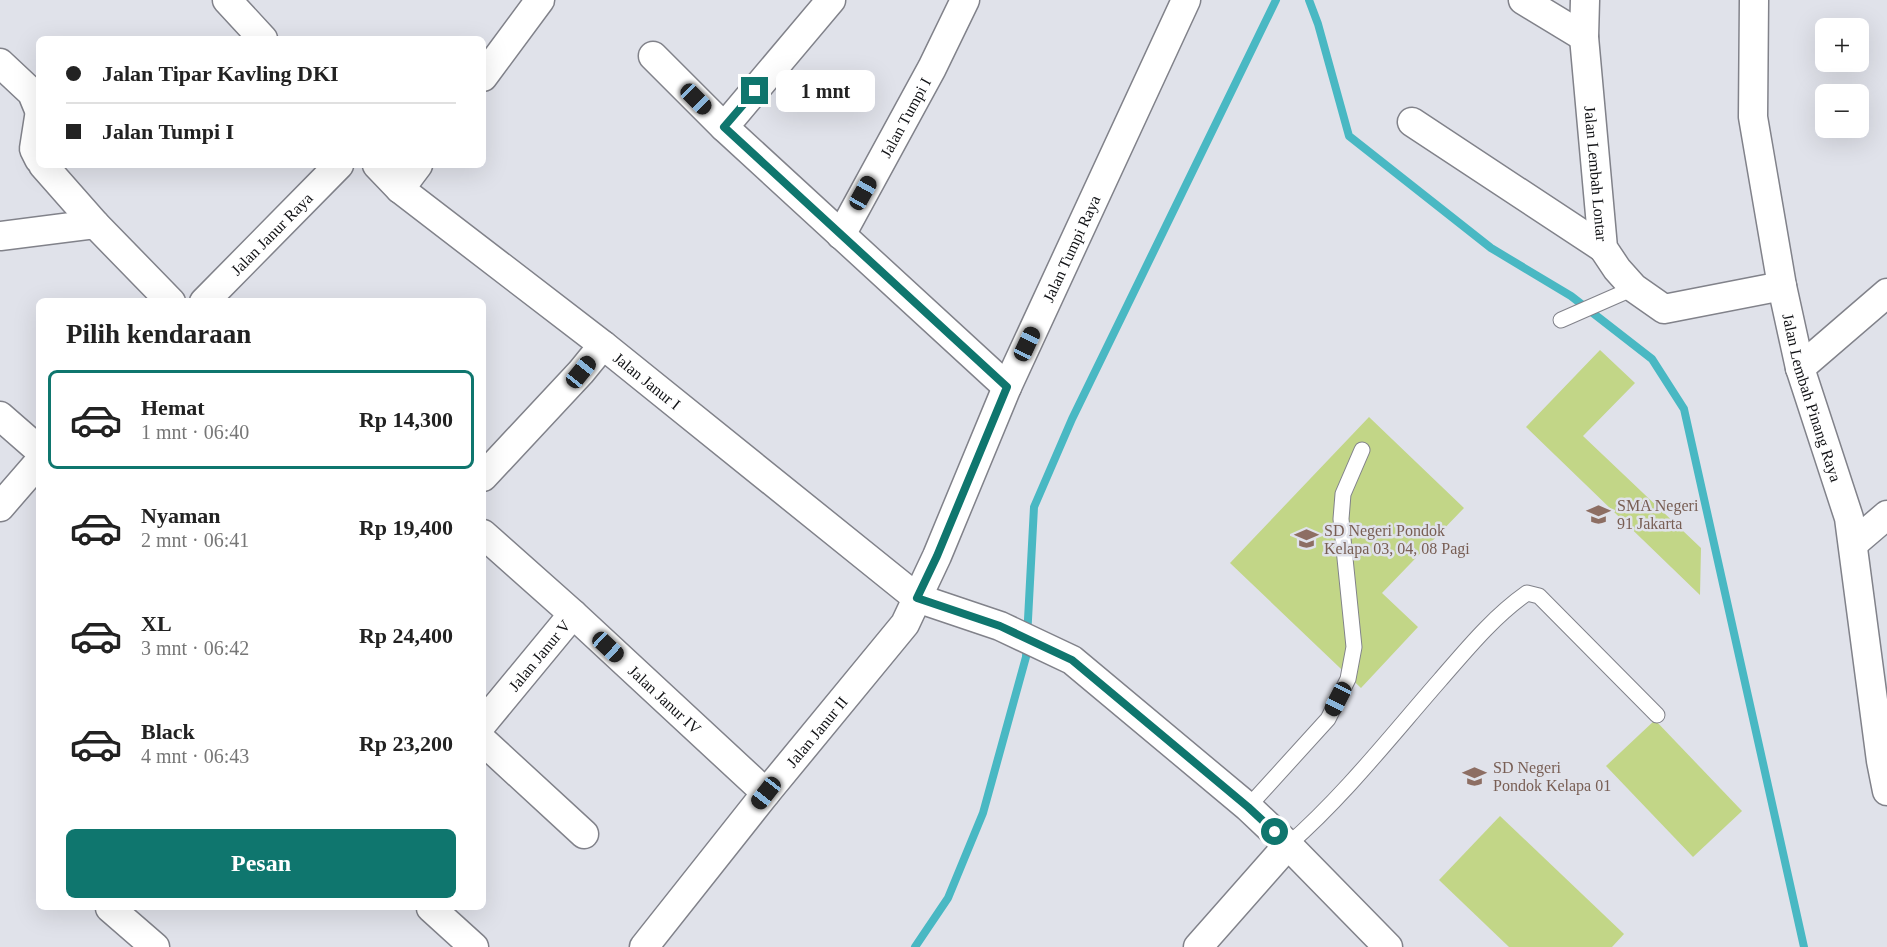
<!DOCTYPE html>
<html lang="id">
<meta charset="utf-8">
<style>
:root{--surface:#fff;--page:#f6f6f6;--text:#222;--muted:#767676;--line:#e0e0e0;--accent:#0f766e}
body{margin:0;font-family:Georgia,serif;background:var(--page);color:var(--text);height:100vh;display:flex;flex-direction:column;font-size:22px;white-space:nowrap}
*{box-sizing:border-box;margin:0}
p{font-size:20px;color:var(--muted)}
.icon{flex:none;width:33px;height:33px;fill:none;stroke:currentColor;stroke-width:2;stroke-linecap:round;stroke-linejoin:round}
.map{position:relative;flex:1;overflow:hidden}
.side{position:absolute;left:36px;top:298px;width:450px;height:612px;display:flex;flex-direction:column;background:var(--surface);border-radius:9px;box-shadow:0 6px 24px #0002}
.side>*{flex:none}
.banner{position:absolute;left:36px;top:36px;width:450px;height:132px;border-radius:9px;box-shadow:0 6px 24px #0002;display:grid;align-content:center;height:132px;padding:0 30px;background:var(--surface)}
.buttons{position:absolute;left:1815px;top:18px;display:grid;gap:12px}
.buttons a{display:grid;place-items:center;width:54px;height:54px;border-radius:9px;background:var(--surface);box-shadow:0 6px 24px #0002;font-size:30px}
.end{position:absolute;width:27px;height:27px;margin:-14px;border:8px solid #0f766e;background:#fff;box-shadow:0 0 0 3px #fff}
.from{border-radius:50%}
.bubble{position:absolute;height:42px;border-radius:9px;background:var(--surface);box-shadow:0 6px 24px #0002;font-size:20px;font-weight:700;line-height:42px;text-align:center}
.car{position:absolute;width:18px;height:36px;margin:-18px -9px;border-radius:8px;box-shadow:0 0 4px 2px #0007;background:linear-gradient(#222 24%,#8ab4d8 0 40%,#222 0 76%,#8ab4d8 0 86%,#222 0)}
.banner b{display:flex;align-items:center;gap:21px;height:57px;font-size:22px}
.banner b+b{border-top:2px solid var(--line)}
.banner i{width:15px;height:15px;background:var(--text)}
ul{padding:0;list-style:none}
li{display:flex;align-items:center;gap:18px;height:99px;margin:0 12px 9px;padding:0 18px;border:3px solid transparent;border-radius:9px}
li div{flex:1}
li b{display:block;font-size:22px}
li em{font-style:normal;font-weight:700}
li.on{border-color:var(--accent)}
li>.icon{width:54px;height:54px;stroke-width:1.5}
h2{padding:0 30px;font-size:27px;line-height:72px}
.cta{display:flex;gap:12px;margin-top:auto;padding:12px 30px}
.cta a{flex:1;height:69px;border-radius:9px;background:var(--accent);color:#fff;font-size:24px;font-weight:700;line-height:69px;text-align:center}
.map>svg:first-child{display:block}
.green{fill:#c2d687}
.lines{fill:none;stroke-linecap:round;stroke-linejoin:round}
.stream{stroke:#49b8c3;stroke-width:8}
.lane-casing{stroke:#81828a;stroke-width:17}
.street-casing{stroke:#81828a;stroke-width:31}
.lane{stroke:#fff;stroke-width:15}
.street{stroke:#fff;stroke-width:28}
.route{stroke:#0f766e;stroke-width:8}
.labels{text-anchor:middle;stroke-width:5;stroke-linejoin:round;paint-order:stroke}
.street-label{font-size:16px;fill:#111215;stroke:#e0e2ea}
.education-label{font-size:16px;fill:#785e54;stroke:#e0e2ea;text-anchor:start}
</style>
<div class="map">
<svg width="1887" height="947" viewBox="0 0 1887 947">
<rect width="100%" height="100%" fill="#e0e2ea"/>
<g class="green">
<polygon points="1600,350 1635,383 1583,436 1701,548 1700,595 1526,427"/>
<polygon points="1369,417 1464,508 1382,593 1418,627 1361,688 1230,563"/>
<polygon points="1655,720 1742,811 1693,857 1606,766"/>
<polygon points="1500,816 1624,934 1612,947 1509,947 1439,880"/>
</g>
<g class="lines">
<g class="stream">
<polyline points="1309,0 1318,24 1349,136 1491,248 1571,296 1652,359 1684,409 1804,947"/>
<polyline points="915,947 948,898 983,813 1026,657 1034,507 1072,419 1276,0"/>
</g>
<defs>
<g id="lane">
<polyline points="1561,320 1634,288"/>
<polyline points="1248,807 1328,719 1348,679 1354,647 1341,519 1343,494 1362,450"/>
<path d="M1288 845C1344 796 1391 736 1440 680 1467 649 1493 617 1527 593L1539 596 1657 715"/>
</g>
<g id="street">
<polyline points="227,0 263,39"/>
<polyline points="831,0 724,127 1007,387"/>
<polyline points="1523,0 1584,37"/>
<path id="s1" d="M1585 0 1584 37 1603 248 1617 269 1634 288 1664 309 1782 286"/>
<path id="s2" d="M1754 0 1753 117 1782 286 1800 368 1849 518 1881 761 1887 791"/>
<polyline points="653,56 724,127"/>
<polyline points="0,63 32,93 39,110"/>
<polyline points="483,77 540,0"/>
<polyline points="39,117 34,149 39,159"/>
<polyline points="1412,122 1603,248"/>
<polyline points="43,165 95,224"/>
<path id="s3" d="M377 165 400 189 603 345 917 598 1000 626 1072 660 1248 807 1288 845 1388 947"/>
<polyline points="400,189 418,165"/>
<path id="s4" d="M841 235 932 68 965 0"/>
<polyline points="0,236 95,224 171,302"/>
<path id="s5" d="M204 302 339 165"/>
<polyline points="1800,368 1887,293"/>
<polyline points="0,416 39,450"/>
<polyline points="483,477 581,372 603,345"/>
<polyline points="0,507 39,462"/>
<path id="s6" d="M483 534 573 614 766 793"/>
<polyline points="1853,544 1887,515"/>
<path id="s7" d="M483 723 573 614"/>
<polyline points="483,741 584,834"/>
<polyline points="110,908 155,947"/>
<polyline points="431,908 474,947"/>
<path id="s8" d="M644 947 766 793 905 624 937 556 1007 387 1186 0"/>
<polyline points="1198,947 1288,845"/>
</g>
</defs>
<use href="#lane" class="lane-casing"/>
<use href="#street" class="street-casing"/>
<use href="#lane" class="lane"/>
<use href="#street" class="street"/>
</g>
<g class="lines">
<polyline class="route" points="755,91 724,127 1007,387 937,556 917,598 1000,626 1072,660 1248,807 1275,832"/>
</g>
<defs>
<symbol id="school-bare" viewBox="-9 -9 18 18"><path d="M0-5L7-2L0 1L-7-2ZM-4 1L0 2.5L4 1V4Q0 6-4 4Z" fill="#8d6e63" stroke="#e0e2ea" stroke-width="2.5" paint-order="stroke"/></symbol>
</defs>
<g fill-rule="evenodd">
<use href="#school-bare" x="1582" y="498" width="33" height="33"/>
<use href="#school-bare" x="1290" y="522" width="33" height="33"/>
<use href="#school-bare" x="1458" y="760" width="33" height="33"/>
</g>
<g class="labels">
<g class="street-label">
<text dy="6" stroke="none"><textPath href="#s4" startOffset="134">Jalan Tumpi I</textPath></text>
<text dy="6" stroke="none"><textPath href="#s1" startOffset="174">Jalan Lembah Lontar</textPath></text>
<text dy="6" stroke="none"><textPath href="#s5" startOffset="96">Jalan Janur Raya</textPath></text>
<text dy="6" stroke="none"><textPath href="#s8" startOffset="826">Jalan Tumpi Raya</textPath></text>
<text dy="6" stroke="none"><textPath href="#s3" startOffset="346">Jalan Janur I</textPath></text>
<text dy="6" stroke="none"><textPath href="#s2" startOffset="404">Jalan Lembah Pinang Raya</textPath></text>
<text dy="6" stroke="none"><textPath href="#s7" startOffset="88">Jalan Janur V</textPath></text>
<text dy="6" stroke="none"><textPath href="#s6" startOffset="246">Jalan Janur IV</textPath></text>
<text dy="6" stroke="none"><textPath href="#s8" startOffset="276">Jalan Janur II</textPath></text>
</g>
<g class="education-label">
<text x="1617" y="511">SMA Negeri<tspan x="1617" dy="18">91 Jakarta</tspan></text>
<text x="1324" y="536">SD Negeri Pondok<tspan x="1324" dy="18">Kelapa 03, 04, 08 Pagi</tspan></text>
<text x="1493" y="773">SD Negeri<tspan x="1493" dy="18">Pondok Kelapa 01</tspan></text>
</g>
</g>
</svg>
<div class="buttons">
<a>+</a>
<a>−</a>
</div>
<i class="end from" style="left:1275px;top:832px"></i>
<i class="end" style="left:755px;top:91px"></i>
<div class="bubble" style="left:776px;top:70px;width:99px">1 mnt</div>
<i class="car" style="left:696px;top:99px;rotate:135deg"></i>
<i class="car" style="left:863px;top:193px;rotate:29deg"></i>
<i class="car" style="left:1027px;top:344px;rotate:25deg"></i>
<i class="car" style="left:581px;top:372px;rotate:39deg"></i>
<i class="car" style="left:608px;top:647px;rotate:133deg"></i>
<i class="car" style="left:1338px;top:699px;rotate:207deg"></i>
<i class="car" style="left:766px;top:793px;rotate:218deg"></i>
<div class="banner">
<b><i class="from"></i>Jalan Tipar Kavling DKI</b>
<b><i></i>Jalan Tumpi I</b>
</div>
<section class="side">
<h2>Pilih kendaraan</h2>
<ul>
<li class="on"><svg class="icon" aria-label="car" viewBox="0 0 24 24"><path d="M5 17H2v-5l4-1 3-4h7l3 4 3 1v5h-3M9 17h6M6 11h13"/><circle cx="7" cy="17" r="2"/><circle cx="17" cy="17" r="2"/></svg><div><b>Hemat</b><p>1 mnt · 06:40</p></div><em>Rp 14,300</em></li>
<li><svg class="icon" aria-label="car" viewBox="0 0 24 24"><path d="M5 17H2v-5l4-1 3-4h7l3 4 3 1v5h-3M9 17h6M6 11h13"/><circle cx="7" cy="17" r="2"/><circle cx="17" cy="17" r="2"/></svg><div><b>Nyaman</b><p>2 mnt · 06:41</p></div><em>Rp 19,400</em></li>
<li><svg class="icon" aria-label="car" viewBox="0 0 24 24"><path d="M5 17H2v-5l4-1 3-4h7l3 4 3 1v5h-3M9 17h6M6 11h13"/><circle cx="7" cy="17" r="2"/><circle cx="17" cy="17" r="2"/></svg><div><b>XL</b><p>3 mnt · 06:42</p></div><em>Rp 24,400</em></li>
<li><svg class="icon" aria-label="car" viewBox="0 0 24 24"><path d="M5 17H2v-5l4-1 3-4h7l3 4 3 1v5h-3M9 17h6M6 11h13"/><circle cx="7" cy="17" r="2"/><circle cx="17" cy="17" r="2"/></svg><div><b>Black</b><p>4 mnt · 06:43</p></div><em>Rp 23,200</em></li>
</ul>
<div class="cta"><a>Pesan</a></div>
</section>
</div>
